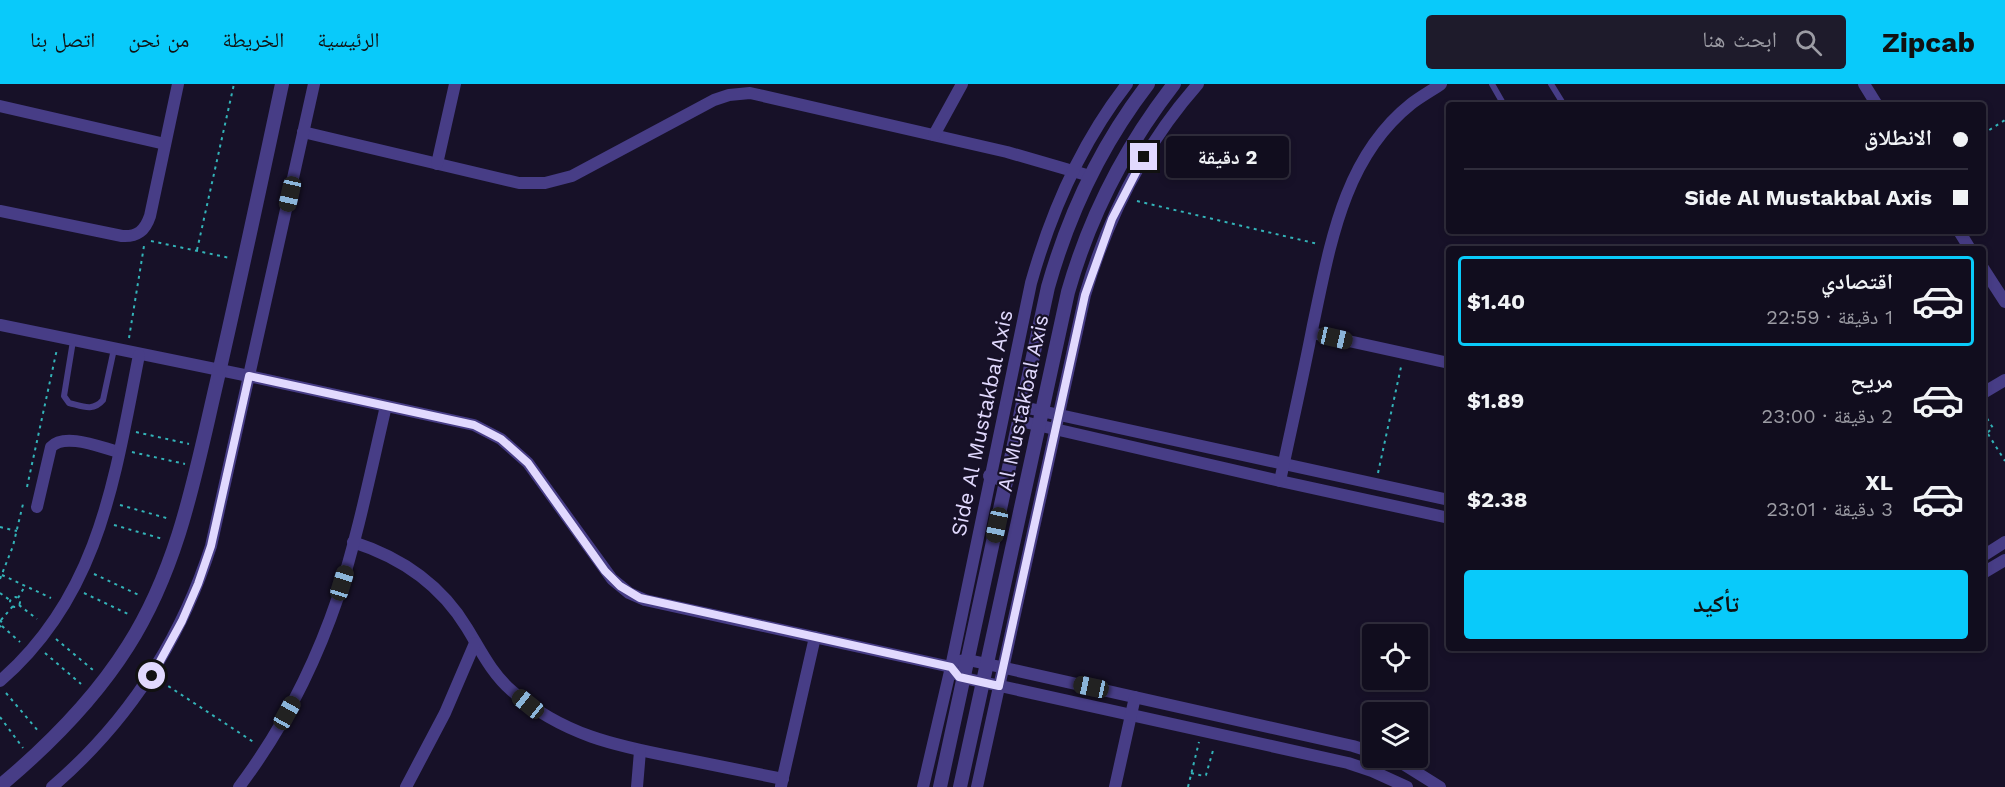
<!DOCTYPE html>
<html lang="ar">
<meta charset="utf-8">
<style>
:root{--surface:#110d1e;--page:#1e1b2b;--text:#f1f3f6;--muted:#9c9ca4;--line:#302d3c;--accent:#09cafa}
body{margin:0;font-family:"Work Sans","Noto Naskh Arabic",sans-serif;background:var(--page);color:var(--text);direction:rtl;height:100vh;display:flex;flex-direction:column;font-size:22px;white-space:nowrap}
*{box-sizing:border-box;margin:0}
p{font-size:20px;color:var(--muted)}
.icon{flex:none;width:33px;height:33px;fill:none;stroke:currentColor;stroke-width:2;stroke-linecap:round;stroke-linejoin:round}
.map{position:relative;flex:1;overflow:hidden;direction:ltr}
.panel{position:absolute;left:1446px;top:162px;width:540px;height:405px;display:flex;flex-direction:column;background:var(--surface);border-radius:6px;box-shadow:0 3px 9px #0003,0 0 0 2px var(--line);direction:rtl}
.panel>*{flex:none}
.top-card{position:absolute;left:1446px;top:18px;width:540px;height:132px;border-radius:6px;box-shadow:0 3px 9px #0003,0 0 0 2px var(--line);direction:rtl;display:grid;align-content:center;height:132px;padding:0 18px;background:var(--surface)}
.buttons{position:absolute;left:1362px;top:540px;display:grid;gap:12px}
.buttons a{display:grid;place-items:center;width:66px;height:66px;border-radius:6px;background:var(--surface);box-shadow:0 3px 9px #0003,0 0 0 2px var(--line);font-size:30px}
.end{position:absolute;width:27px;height:27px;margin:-14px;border:8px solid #e1d9fe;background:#111;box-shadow:0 0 0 3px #111}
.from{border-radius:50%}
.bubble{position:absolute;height:42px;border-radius:6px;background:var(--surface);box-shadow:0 3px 9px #0003,0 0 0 2px var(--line);font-size:20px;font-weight:700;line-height:42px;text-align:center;direction:rtl}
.car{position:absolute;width:18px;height:36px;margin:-18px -9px;border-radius:8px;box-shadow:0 0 4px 2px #0007;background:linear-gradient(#222 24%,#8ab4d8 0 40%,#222 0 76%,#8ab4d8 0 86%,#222 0)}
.top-card b{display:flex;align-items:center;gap:21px;height:57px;font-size:22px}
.top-card b+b{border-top:2px solid var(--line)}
.top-card i{width:15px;height:15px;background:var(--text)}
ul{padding:10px 0 0;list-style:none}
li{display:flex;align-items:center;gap:18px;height:90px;margin:0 12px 9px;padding:0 6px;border:3px solid transparent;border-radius:6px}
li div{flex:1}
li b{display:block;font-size:22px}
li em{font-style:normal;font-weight:700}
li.selected{border-color:var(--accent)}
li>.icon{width:54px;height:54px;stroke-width:1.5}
.action{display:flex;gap:12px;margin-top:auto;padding:12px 18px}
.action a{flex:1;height:69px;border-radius:6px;background:var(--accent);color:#111;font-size:24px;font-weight:700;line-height:69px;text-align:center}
header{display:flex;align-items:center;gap:36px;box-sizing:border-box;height:84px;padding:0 30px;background:var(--accent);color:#111}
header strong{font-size:28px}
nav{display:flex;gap:33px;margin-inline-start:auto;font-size:21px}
.search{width:420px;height:54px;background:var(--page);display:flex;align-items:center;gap:15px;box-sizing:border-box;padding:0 21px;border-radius:6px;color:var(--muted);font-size:22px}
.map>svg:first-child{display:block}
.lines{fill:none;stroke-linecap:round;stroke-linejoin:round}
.path{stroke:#33b3b8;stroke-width:2;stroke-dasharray:3 4.5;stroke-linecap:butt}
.service{stroke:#473d86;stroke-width:6}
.minor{stroke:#473d86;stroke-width:12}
.tertiary{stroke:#473d86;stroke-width:14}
.route{stroke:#e1d9fe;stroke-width:8}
.labels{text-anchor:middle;stroke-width:4.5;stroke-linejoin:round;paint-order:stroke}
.street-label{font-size:21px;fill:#e1d9fe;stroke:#171128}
</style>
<header>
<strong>Zipcab</strong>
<div class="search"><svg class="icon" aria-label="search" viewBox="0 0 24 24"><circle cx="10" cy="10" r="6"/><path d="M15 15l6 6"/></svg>ابحث هنا</div>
<nav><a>الرئيسية</a><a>الخريطة</a><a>من نحن</a><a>اتصل بنا</a></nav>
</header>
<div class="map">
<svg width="2005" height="703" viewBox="0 0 2005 703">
<rect width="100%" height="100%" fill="#171128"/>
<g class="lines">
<g class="path">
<polyline points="1983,50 2005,36"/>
<polyline points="1137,117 1318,160"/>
<polyline points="151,157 230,174"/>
<polyline points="197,166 234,0"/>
<polyline points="129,254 144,162"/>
<polyline points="1983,328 1993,344 1983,352"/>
<polyline points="136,348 189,360"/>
<polyline points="1988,350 2005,377"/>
<polyline points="132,368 185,380"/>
<polyline points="1378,389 1401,283"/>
<polyline points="27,403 57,265"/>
<polyline points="120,421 170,435"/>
<polyline points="114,441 163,455"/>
<polyline points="0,443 17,447"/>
<polyline points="94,490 141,512"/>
<polyline points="2,491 51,514"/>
<polyline points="0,495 13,462 23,420"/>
<polyline points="0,509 11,517"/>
<polyline points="84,509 130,531"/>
<circle cx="15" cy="518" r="5"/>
<polyline points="18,514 25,502"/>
<polyline points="19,521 37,535"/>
<polyline points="0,536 3,540 0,543"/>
<polyline points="1,536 13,522"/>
<polyline points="2,542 20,558"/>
<polyline points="56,555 93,586"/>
<polyline points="45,569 81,600"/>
<polyline points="162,598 255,659"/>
<polyline points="6,609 39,648"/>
<polyline points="0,633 23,664"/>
<polyline points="1191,689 1204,692 1206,691 1214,663"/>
<polyline points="1188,703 1199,658"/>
</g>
<g class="service">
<polyline points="1492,0 1504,21"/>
<polyline points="1551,0 1564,21"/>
<path d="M73 257 64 312 69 319C82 322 93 328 103 316L114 265"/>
</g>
<g class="minor">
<polyline points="1864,0 1877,21"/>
<polyline points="0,22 165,60"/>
<polyline points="303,48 506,96 519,99 545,99 572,92 714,16 729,11 750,9 1007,68 1090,92"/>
<polyline points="934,51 962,0"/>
<polyline points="437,80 455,0"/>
<path d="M0 127 122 152C137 153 145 147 150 132L178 0"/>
<polyline points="1959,147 1970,165"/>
<polyline points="1983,184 2005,218"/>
<polyline points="0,241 249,292 474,341 501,355 528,379 612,495 629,509 645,516 951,583 956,590 964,594 1348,679 1372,687 1407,703"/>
<polyline points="1312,249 1449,279"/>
<polyline points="1983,309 2005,296"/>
<polyline points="1023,323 1449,416"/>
<polyline points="1020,337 1280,397 1449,434"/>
<path d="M1280 397C1291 345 1303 293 1313 241 1330 162 1343 74 1411 20 1420 13 1431 7 1441 0"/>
<path d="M37 423 51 363C65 348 102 364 119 368"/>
<path d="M353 458C400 473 441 501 467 544 481 567 492 590 512 607 563 651 616 662 679 674 714 681 748 688 783 695"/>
<polyline points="1983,472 2005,458"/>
<polyline points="1983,489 2005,476"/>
<polyline points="959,577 968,576 987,580 1353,662 1372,668"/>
<path d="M0 597C100 511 115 392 139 271"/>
<polyline points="1387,674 1403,680 1440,703"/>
<polyline points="781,702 815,553"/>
<path d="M52 703C129 637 180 558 211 462L314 0"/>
<path d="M239 703C282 646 315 581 338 513 358 451 371 386 386 322"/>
<polyline points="406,703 445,629 475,559"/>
<polyline points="637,703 640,667"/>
<path d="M923 703 951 583 1031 199C1051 128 1081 59 1127 0"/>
<path d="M977 703 1085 211C1108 133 1144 61 1198 0"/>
<polyline points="1115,703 1135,613"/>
</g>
<g class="tertiary">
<polyline points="990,392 1007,396"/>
<path d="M0 702C49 661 94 616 128 562 177 485 194 397 214 310 238 207 260 103 282 0"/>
<path d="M940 703 1048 203C1069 129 1101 61 1148 0"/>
<path d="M960 703 1068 208C1090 131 1125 63 1174 0"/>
</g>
</g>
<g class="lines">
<polyline class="route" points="152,592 182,537 198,500 211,462 249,292 474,341 501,355 528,379 605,487 620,502 640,514 951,583 959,593 999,602 1085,211 1112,135 1144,73"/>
</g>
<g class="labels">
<g class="street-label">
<text transform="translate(1023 319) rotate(-78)" y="7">Al Mustakbal Axis</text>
<text transform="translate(982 339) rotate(-78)" y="7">Side Al Mustakbal Axis</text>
</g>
</g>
</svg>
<div class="buttons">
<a><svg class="icon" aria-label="locate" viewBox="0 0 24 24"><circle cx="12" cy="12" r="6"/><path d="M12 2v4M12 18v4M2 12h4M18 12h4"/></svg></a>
<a><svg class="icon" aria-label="layers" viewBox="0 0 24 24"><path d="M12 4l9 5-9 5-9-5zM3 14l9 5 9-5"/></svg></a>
</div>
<i class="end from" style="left:152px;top:592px"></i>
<i class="end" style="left:1144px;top:73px"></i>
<div class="bubble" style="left:1166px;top:52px;width:123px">2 دقيقة</div>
<i class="car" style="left:290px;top:110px;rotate:193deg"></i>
<i class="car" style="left:1335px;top:254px;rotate:103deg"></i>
<i class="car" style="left:997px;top:441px;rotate:192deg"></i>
<i class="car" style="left:342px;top:499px;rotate:17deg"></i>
<i class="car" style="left:1091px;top:603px;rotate:282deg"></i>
<i class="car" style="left:528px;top:620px;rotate:309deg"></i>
<i class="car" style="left:287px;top:629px;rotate:29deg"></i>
<div class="top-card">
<b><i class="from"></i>الانطلاق</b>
<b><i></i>Side Al Mustakbal Axis</b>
</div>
<section class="panel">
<ul>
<li class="selected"><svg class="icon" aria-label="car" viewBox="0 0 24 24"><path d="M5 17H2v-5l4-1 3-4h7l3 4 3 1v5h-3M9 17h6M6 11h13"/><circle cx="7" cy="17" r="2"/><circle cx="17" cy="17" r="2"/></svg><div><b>اقتصادي</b><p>1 دقيقة · 22:59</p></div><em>$1.40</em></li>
<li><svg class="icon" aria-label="car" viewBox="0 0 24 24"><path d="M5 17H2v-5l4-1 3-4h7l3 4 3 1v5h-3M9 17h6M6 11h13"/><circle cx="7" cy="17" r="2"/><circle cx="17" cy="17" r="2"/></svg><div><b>مريح</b><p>2 دقيقة · 23:00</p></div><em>$1.89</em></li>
<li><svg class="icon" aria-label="car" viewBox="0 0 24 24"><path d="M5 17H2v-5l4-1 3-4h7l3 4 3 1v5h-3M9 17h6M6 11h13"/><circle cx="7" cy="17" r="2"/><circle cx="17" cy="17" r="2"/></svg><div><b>XL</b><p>3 دقيقة · 23:01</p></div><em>$2.38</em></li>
</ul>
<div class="action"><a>تأكيد</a></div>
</section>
</div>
